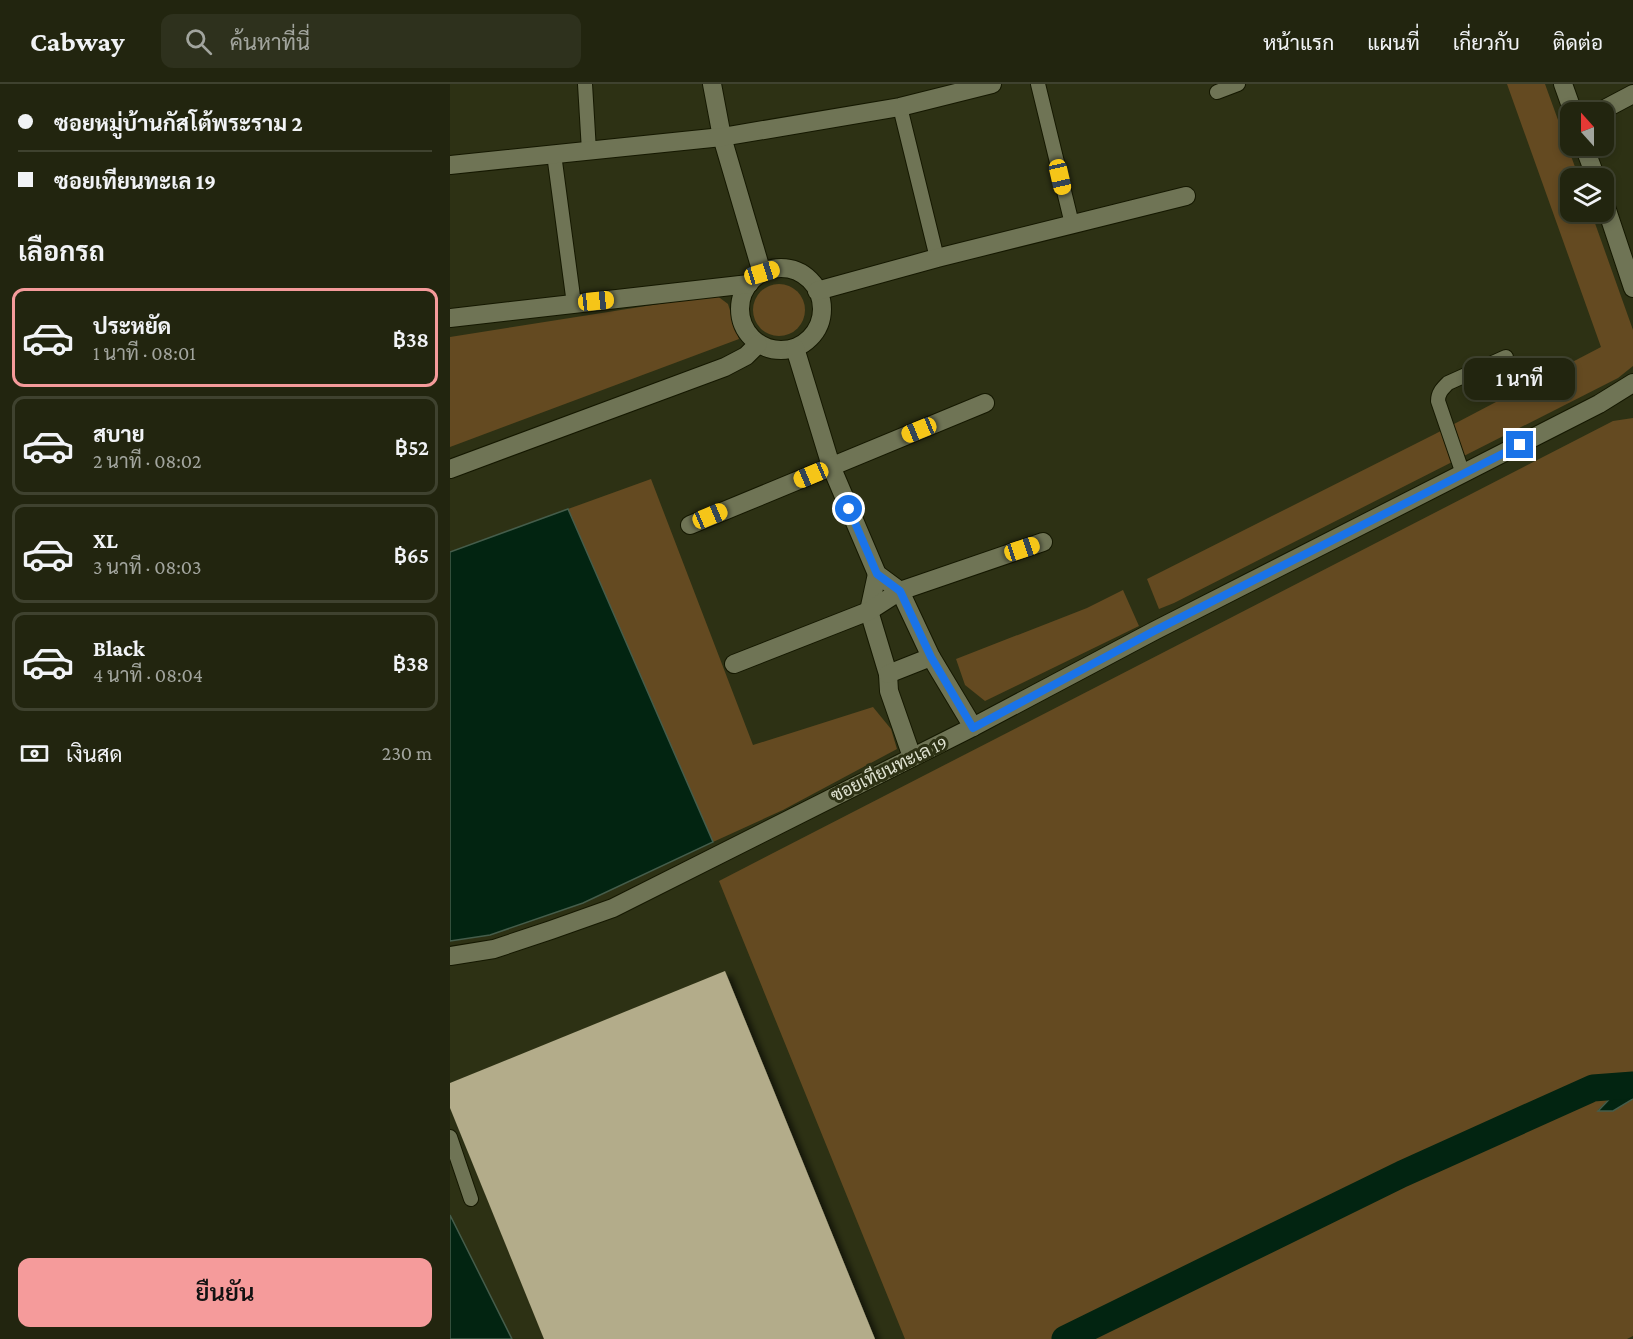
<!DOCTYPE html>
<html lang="th">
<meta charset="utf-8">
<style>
:root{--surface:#22250f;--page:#2e311d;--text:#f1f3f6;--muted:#a2a59e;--line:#3f422f;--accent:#f59b9b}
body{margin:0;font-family:"Crimson Pro",Sarabun,serif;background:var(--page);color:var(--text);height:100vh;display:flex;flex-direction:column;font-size:22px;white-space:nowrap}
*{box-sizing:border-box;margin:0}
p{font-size:20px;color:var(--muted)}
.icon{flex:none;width:33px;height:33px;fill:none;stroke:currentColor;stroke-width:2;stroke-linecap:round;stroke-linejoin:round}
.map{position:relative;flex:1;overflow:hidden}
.details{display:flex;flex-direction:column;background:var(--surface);width:450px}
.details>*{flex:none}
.hud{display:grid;align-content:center;height:132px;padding:0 18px;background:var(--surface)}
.needle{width:39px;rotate:339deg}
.controls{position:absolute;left:1110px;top:18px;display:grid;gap:12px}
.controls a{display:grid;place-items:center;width:54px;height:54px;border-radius:12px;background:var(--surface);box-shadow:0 3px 9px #0003,0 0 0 2px var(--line);font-size:30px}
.end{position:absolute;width:27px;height:27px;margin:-14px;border:8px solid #1a73e8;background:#fff;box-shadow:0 0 0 3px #fff}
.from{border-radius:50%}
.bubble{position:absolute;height:42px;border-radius:12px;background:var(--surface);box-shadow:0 3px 9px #0003,0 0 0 2px var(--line);font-size:20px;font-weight:600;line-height:42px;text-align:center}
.car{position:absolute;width:18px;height:36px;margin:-18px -9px;border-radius:8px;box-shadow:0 0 4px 2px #0007;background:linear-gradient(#f5c518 24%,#345 0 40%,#f5c518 0 76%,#345 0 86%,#f5c518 0)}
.hud b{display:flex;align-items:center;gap:21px;height:57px;font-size:22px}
.hud b+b{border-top:2px solid var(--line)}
.hud i{width:15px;height:15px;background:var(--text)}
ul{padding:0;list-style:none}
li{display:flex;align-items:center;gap:18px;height:99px;margin:0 12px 9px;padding:0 6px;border:3px solid var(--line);border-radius:12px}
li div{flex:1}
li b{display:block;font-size:22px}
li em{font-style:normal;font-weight:600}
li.active{border-color:var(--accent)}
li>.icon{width:54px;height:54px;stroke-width:1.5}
h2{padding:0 18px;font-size:27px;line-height:72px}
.pay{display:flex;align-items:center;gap:15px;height:66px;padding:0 18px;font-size:22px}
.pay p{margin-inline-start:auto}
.button{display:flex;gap:12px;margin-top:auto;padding:12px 18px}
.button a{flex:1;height:69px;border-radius:12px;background:var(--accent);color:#111;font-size:24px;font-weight:600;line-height:69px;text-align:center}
header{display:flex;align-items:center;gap:36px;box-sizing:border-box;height:84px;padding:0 30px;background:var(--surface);border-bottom:2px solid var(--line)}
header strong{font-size:28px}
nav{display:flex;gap:33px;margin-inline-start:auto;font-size:21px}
.search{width:420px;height:54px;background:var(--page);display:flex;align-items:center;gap:15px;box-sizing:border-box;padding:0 21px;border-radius:12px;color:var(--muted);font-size:22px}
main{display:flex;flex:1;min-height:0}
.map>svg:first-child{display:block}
.green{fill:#644a21}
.water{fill:#022411;stroke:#455d4b;stroke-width:1.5}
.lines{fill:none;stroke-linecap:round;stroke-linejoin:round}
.canal{stroke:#022411;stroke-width:27}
.building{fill:#b3ac8a;filter:url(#shadow)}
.service-casing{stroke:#151800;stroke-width:16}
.minor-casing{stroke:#151800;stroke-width:20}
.service{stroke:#6f7455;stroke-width:14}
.minor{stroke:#6f7455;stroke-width:18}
.route{stroke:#1a73e8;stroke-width:8}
.labels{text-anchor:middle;stroke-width:6;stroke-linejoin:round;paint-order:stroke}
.street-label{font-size:18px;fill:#e0e3d2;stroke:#2d3114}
</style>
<header>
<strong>Cabway</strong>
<div class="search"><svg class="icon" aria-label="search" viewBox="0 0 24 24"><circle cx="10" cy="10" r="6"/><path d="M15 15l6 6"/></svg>ค้นหาที่นี่</div>
<nav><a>หน้าแรก</a><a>แผนที่</a><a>เกี่ยวกับ</a><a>ติดต่อ</a></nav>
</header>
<main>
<section class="details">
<div class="hud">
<b><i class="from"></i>ซอยหมู่บ้านกัสโต้พระราม 2</b>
<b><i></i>ซอยเทียนทะเล 19</b>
</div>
<h2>เลือกรถ</h2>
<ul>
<li class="active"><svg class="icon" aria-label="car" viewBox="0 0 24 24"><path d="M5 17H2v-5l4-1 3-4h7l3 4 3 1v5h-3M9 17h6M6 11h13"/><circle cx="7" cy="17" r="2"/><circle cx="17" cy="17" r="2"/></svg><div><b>ประหยัด</b><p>1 นาที · 08:01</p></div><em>฿38</em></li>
<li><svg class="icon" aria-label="car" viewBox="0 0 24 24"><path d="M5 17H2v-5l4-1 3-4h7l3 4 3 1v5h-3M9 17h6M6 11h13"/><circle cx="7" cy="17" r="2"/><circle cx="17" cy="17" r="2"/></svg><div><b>สบาย</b><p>2 นาที · 08:02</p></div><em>฿52</em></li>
<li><svg class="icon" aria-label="car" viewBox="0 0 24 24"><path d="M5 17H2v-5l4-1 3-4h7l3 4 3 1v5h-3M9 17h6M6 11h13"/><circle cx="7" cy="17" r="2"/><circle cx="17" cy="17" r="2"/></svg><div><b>XL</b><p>3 นาที · 08:03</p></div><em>฿65</em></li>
<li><svg class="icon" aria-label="car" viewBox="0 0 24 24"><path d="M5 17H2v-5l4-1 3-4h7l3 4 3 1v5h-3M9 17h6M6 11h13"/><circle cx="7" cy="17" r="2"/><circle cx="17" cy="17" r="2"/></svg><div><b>Black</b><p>4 นาที · 08:04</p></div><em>฿38</em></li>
</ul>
<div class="pay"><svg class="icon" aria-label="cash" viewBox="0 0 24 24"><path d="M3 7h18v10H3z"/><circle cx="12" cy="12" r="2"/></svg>เงินสด<p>230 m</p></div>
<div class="button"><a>ยืนยัน</a></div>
</section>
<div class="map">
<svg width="1183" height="1255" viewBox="0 0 1183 1255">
<defs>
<filter id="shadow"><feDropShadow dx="6" dy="4" stdDeviation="3" flood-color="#0009"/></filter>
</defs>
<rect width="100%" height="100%" fill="#2d3114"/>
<g class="green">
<polygon points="1057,0 1095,0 1129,94 1120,94 1120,128 1141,128 1183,246 1183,282 1168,294 724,519 709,525 697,495 985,350 1151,263"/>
<circle cx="329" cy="226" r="26"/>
<polygon points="266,211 278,220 289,255 0,363 0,253"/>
<polygon points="1183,334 1183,991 1168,990 1172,1002 1148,1026 1163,1027 1183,1015 1183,1252 1177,1255 455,1255 269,797 1163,337"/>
<polygon points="201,395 303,661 423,623 441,645 447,665 333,726 263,758 118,425"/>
<polygon points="673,506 689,542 535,617 515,601 506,575 637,524"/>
</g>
<g class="water">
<polygon points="118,425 263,758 133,819 40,851 0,857 0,468"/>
<polygon points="1168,990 1183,991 1183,1015 1163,1027 1148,1027 1172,1002"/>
<polygon points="0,1131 62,1255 0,1255"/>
</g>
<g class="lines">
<polyline class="canal" points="615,1255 952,1090 1143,1004 1183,1001"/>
</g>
<polygon class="building" points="275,887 425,1255 94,1255 0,1024 0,999"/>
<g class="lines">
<defs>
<g id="service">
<polyline points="135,0 139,67"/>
<polyline points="588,0 622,140"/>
<polyline points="767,8 788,0"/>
<polyline points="450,23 487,174"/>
<polyline points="104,70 124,220"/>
<path d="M1013 390 988 317C988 309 992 305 998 299L1056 273"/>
<polyline points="0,1053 21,1115"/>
</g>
<g id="minor">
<polyline points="262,0 272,53 312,189"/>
<polyline points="1113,0 1123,28"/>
<polyline points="1149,28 1183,10"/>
<polyline points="1134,62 1146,94"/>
<polyline points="0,81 272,53 450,23 542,0"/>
<polyline points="1154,117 1183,204"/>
<circle cx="331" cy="225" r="41"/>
<polyline points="367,207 487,174 736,112"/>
<polyline points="0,234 299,200"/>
<polyline points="345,264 381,382 427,490 450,507 481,573 523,643"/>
<polyline points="0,385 275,283 296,272 308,260"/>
<polyline points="240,441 535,319"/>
<polyline points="427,490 419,527 438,590 439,607 462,673"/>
<polyline points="284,580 419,527 450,507 593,458"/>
<polyline points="438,590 481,573"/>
<polyline points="0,872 44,865 101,846 163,824 523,643 704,547 1149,320 1183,299"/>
</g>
</defs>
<use href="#service" class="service-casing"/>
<use href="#minor" class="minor-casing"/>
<use href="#service" class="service"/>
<use href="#minor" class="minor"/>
</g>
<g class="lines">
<polyline class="route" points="399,425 427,490 450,507 481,573 523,644 704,547 1070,361"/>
</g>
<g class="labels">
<g class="street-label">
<text transform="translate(439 685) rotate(-26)" y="6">ซอยเทียนทะเล 19</text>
</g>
</g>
</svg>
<div class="controls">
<a><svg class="needle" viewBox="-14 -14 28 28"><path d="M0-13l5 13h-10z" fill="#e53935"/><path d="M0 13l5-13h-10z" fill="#a2a59e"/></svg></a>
<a><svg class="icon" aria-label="layers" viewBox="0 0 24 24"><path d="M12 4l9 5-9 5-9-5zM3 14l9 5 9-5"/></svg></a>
</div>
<i class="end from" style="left:399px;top:425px"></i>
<i class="end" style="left:1070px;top:361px"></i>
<div class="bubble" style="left:1014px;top:274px;width:111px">1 นาที</div>
<i class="car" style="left:610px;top:93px;rotate:167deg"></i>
<i class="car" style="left:312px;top:189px;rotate:73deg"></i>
<i class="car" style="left:146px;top:217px;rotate:84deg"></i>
<i class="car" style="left:469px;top:346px;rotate:248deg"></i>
<i class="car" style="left:361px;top:391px;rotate:247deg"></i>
<i class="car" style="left:260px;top:432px;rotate:67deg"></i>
<i class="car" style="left:572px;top:465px;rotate:72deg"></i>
</div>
</main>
